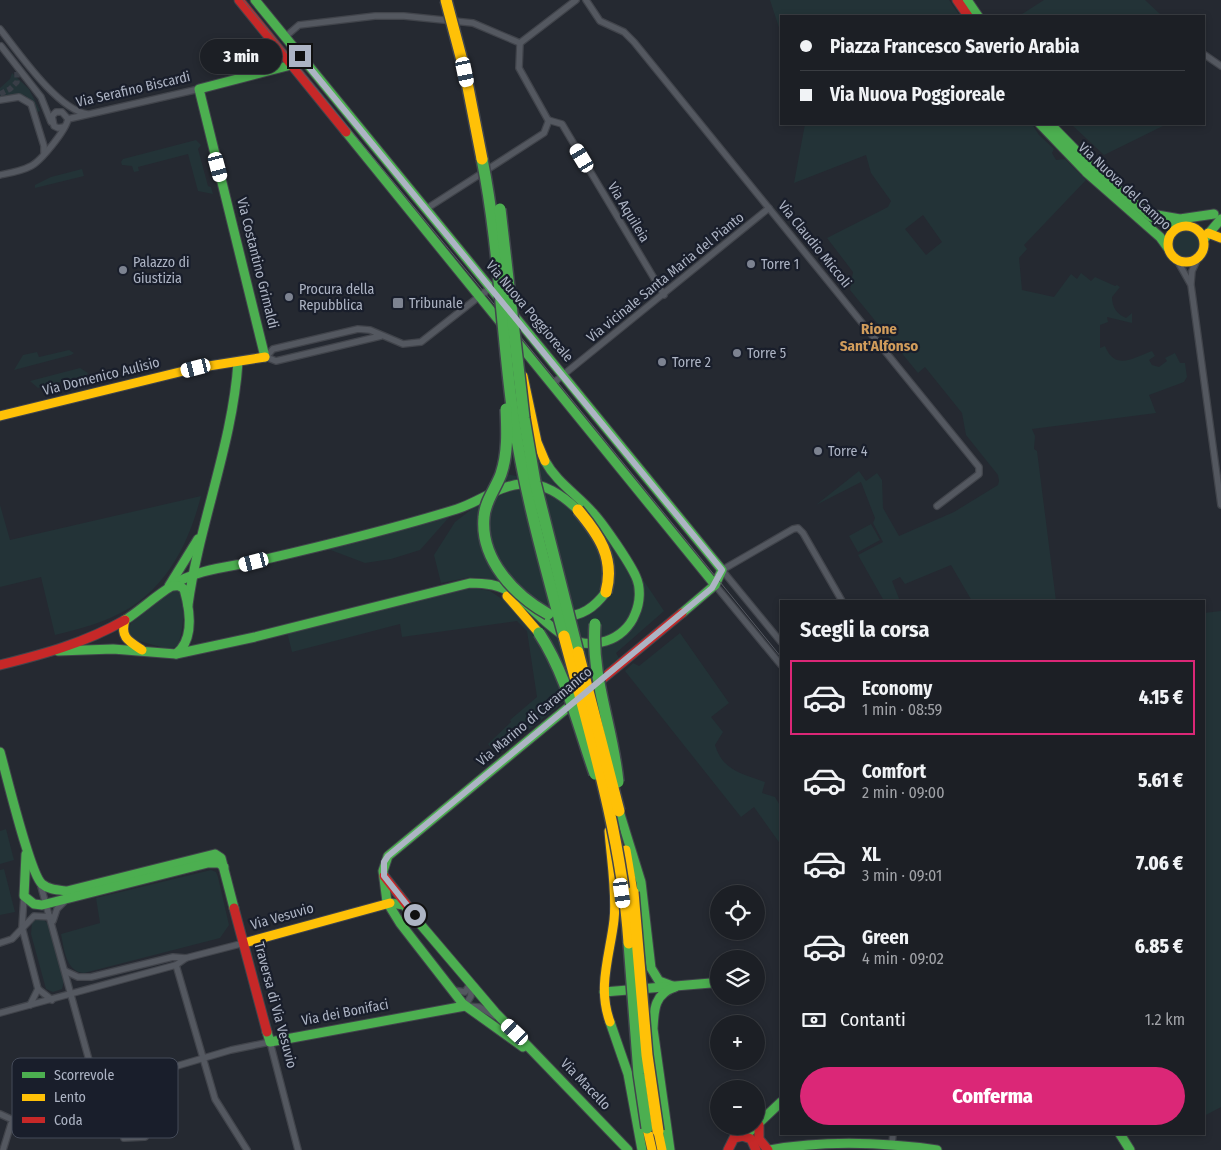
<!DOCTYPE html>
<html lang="it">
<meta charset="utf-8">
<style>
:root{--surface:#1c1f25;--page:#292c32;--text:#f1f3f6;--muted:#a0a2a7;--line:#3a3d42;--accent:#db2777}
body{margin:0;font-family:"Fira Sans Condensed",sans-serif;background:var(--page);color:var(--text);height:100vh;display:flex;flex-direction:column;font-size:19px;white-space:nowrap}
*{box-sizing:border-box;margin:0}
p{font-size:16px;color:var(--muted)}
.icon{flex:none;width:28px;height:28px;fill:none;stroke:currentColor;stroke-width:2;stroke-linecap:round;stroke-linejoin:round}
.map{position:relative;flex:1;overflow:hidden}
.sheet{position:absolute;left:780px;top:600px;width:425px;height:535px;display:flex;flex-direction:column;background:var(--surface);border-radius:0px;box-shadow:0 2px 8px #0003,0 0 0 1px var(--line)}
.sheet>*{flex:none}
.hud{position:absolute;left:780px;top:15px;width:425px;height:110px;border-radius:0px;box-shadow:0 2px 8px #0003,0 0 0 1px var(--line);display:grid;align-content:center;height:110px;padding:0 20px;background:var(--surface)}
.fabs{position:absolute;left:710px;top:885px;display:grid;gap:10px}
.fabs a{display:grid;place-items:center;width:55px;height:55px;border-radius:50%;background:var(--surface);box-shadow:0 2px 8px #0003,0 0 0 1px var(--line);font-size:25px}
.end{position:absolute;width:22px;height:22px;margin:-11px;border:6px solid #adb4c4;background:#111;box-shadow:0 0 0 2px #111}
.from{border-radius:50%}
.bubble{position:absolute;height:35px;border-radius:18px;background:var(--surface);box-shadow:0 2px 8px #0003,0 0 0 1px var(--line);font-size:16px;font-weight:800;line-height:35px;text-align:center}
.car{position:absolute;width:15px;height:30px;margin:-15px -8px;border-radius:6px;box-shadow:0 0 4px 1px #0007;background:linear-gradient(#fff 24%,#345 0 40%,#fff 0 76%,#345 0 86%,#fff 0)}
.hud b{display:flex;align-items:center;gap:18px;height:48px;font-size:19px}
.hud b+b{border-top:1px solid var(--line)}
.hud i{width:12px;height:12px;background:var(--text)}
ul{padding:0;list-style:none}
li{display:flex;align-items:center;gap:15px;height:75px;margin:0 10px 8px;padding:0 10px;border:2px solid transparent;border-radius:0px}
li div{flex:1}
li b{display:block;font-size:19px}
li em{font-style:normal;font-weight:800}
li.active{border-color:var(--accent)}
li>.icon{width:45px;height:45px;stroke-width:1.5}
h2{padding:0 20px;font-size:22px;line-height:60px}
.pay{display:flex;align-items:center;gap:12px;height:55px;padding:0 20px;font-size:19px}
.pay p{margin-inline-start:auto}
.cta{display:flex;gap:10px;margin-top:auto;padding:10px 20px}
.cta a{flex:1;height:58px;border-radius:30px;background:var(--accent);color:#fff;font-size:20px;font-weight:800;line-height:58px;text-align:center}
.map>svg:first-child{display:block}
.green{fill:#233337;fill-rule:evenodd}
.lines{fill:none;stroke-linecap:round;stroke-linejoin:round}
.street-tunnel{stroke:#393e47;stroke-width:5.5;stroke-dasharray:5.5 3;stroke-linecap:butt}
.street-casing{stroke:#41444b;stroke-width:8}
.fast-casing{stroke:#41444b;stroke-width:11}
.slow-casing{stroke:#41444b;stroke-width:11}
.jam-casing{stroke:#41444b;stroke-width:11}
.street{stroke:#545860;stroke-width:5.5}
.fast{stroke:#4caf50;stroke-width:9}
.slow{stroke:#ffc107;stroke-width:9}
.jam{stroke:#c62828;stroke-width:9}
.tram{stroke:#585b63;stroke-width:1}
.fast-bridge-casing{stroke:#41454d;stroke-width:14;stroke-linecap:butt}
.slow-bridge-casing{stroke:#41454d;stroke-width:14;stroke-linecap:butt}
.fast-bridge{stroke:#4caf50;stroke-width:11}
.slow-bridge{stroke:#ffc107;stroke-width:11}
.route{stroke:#adb4c4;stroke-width:6}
.poi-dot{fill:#7d8391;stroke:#191e2b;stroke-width:2}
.labels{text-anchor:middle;stroke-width:4.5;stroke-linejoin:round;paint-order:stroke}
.street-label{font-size:14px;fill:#adb4c4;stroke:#191e2b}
.poi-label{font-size:14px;fill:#adb4c4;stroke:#191e2b;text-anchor:start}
.neighbourhood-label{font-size:15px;font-weight:bold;fill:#d19c5b;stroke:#191e2b}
.key{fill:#191e2b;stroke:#454b59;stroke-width:1}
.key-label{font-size:14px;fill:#adb4c4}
</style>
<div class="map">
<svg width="1221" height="1150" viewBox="0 0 1221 1150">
<rect width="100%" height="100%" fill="#252931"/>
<g class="green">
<polygon points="770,0 949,0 960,16 781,16 781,34"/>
<polygon points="1044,0 1145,0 1162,16 1019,16"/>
<polygon points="12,73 29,89 40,111 37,112 26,96 18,95 0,98 0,88 10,79"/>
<path d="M805 124H1032L1039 135 1054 149 1052 153 1056 160 1065 159 1086 180 1024 245 1027 249 1019 258 1022 290 1054 297 1071 274 1077 279 1081 273 1091 281 1095 277 1115 286 1117 285 1120 287 1112 297C1112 306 1116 314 1126 318L1132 313V323L1107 317 1108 322 1100 325V348L1105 346C1115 371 1133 358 1152 351L1155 356 1149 360 1152 365 1159 367 1167 361 1165 358 1175 353 1180 363H1185L1187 377 1184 382 1149 395 1156 413 1032 429 1035 436 1034 449 1037 451 1056 601H972L951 565 905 584 900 577 892 581 900 601H884L858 555 883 542 873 523 875 518 861 482 816 505 859 471 866 481 877 473 882 480 883 508 899 536 954 512 998 485 999 481 998 475 966 435 962 413 925 367 918 373 850 290 853 272 827 238 888 207 891 201 871 173 866 155 794 183ZM923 215 942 242 926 255 905 229Z"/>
<polygon points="1071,124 1167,124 1104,155"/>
<polygon points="196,140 201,145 198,149 208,186 211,187 213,194 198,191 188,154 138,167 139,171 134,172 132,166 122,165 121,162 123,159"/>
<polygon points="82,169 84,176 35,188 35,185 51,177"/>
<circle cx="1186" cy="244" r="15"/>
<polygon points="69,350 74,353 71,355 14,370 23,355 37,352 39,357"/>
<polygon points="80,368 88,373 87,375 38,388 30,381"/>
<polygon points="545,454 636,569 664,611 616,653 619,658 497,755 488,744 511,722 510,720 537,697 527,631 517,621 402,637 400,624 292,652 287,632 469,587 490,591 502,599 513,599 584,649 633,626 636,586 632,613 616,632 588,642 571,636 485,578 471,577 441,583 434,555 455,522 477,505 518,488 554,486 504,483 507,474 516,476"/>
<path d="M201 496C187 551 160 600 103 621 87 627 71 631 55 635L41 577 0 587V505L10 540Z"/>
<polygon points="451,515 420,550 391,559 365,563 328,549"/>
<polygon points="871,524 880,540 858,552 849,536"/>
<path d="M174 589H179C187 600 183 634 177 647L168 649 132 639 128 631 131 623Z"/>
<polygon points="1221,611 1221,1107 1204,1116 1204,613"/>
<path d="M680 633 729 703 711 717 723 732 715 745C723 771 741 773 765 782L762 793 775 797 781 807V845L754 807 741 817 625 671 633 663 639 666Z"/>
<polygon points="6,829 14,860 0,864 0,831"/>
<polygon points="4,869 15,912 0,915 0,870"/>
<path d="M211 870 216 872 218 877 229 925 220 938 84 973C66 972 64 949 61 934L100 923 96 898Z"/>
<polygon points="37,919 44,920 49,925 64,981 62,989 53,992 46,989 31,934 32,922"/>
</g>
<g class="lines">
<polyline class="street-tunnel" points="0,94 10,89 17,82 17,66"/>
<defs>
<g id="street">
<polyline points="586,0 600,21 624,32 634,42 979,467 979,474 937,506"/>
<path d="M0 29C19 53 57 109 87 114"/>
<polyline points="285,37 299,25 375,16 404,16 473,23 520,43"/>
<polyline points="520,43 519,68 548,120 562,124 664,295"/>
<polyline points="520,43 576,0"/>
<polyline points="1,46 41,97 51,122"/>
<polyline points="1205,55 1221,66"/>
<polyline points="0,100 19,97 31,104 44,146 44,153"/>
<polyline points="68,119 199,89"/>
<polyline points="64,127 58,128 54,126 52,116 56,112 62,112 68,119"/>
<path d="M0 175C10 173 22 171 31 166 41 161 66 130 68 119"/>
<polyline points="426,209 544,133 549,120"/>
<polyline points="1177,260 1191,285 1221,505"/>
<polyline points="1191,283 1192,271 1198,258"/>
<polyline points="381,336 276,361 266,357 273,349 358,329 370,330 403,344 421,342 490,288"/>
<polyline points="552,384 769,208"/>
<polyline points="715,585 781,665"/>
<polyline points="781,642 722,570 793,529 798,528 803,533 842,601"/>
<polyline points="40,883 97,1089"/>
<polyline points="24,896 22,927 38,989 52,1000"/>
<polyline points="53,921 57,909 66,900"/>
<polyline points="0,943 12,939 34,916 51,917"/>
<polyline points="176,965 215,1099 247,1150"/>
<polyline points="65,971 78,977 91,977 173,957 186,958 244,943"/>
<polyline points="453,990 465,992 470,984"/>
<polyline points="30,1005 38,989"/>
<polyline points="465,1006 479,1007 495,1016"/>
<polyline points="465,1006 471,996 471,985"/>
<polyline points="0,1013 176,965 186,958"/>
<polyline points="0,1114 13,1120"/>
<polyline points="124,1138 145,1137"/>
<polyline points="892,1144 893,1134"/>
<polyline points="3,1150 11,1124 24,1111 231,1050 270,1042 298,1150"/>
</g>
<g id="fast">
<polyline points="255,0 502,302"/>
<polyline points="967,0 978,16"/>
<polyline points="1040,124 1086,172 1160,237 1168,248"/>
<polyline points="1050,124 1096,171 1151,217 1166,224 1182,226"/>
<polyline points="346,132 505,328"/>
<polyline points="1157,215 1180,219 1214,214"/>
<polyline points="1204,239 1221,219"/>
<polyline points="512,313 722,570 715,585 682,613"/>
<polyline points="515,339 715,585"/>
<polyline points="265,357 199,89 291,65"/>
<polyline points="169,586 198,539"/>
<path d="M171 586C198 568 232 567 262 560 327 545 393 529 457 509 479 502 498 486 521 484 544 482 562 495 578 510"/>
<path d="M188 605C199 524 233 442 238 362"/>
<path d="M562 617C582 616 594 608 606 592"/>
<path d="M58 651 113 649 176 654C195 639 190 610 184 589 180 586 178 585 173 586 166 587 136 614 125 620"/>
<path d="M176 654 255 637 470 583C484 583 498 584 510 592 541 610 563 655 606 641 619 637 630 627 635 614 640 603 641 588 636 577 630 563 604 525 594 514 578 495 557 483 545 461"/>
<path d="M0 752C6 773 30 874 42 884 49 890 58 890 67 891L215 854 221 858 234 908"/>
<polyline points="619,811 641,882 651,968 659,981 675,987"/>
<polyline points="26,854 24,896 34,904 42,905 208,863 219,863 224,867"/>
<polyline points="387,902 383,871 388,856 577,700"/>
<polyline points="387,902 400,923 463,1004 523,1047"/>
<polyline points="390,903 404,905 495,1012 628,1150"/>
<polyline points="604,992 711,983"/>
<polyline points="610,1022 628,1074 642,1150"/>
<polyline points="267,1032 270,1042 465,1006"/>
<polyline points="1120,1134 1130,1150"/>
<polyline points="745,1136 781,1102"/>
<path d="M670 1150 653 1029C654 1010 654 994 675 987"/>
<path d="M770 1150C826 1140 881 1142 937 1150"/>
</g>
<g id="slow">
<circle cx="1186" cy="244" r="18"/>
<polyline points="1208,233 1221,238"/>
<polyline points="523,376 537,442 545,461"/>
<polyline points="0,416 196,368 265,357"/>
<polyline points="507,596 539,633"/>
<path d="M125 620C120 637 128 641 142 650"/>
<path d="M609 831C611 858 617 894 614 920 610 955 597 987 610 1022"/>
<polyline points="626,850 633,892"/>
<polyline points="244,943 390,903"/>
<polyline points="647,1128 652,1150"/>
<polyline points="658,1131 662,1150"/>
</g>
<g id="jam">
<polyline points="239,0 346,132"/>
<polyline points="957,0 968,16"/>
<path d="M0 665C44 654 85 643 125 620"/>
<polyline points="595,685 682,613"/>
<polyline points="384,876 409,908"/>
<polyline points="234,908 267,1032"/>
<polyline points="759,1125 759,1139 768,1150"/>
<polyline points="728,1150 734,1138 743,1136 751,1139 756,1150"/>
</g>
</defs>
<use href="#street" class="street-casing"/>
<use href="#fast" class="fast-casing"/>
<use href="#slow" class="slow-casing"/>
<use href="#jam" class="jam-casing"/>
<use href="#street" class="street"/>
<use href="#fast" class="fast"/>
<use href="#slow" class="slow"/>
<use href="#jam" class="jam"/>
<polyline class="tram" points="243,0 476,282 781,657"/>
<defs>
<g id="fast-bridge">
<path d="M482 159C498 238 501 319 511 399 521 480 543 558 564 636"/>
<polyline points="500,209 524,418 535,482 578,652"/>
<path d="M506 409C507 431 508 453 501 474 496 488 485 501 484 517 480 559 514 595 548 614"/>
<path d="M595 624C591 679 613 728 618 782"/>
<path d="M539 633C567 676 578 726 595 774"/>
<polyline points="629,943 639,1074 647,1128"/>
</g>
<g id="slow-bridge">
<polyline points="446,0 465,72 482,159"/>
<path d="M578 510C599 535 615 558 606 592"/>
<path d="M564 636C591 737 622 839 629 943"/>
<polyline points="578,652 619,811"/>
<polyline points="633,892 647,1055 658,1131"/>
</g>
</defs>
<use href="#fast-bridge" class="fast-bridge-casing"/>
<use href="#slow-bridge" class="slow-bridge-casing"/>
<use href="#fast-bridge" class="fast-bridge"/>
<use href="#slow-bridge" class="slow-bridge"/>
</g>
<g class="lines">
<polyline class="route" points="300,56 722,570 712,588 388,856 384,862 384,876 415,915"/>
</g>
<g class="poi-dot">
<circle cx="751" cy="264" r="5"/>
<circle cx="123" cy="270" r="5"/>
<circle cx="289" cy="297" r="5"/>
<rect x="392" y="297" width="12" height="12" rx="2.5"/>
<circle cx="737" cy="353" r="5"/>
<circle cx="662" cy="362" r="5"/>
<circle cx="818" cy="451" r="5"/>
</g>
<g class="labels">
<g class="street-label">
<text transform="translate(133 89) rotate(-13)" y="5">Via Serafino Biscardi</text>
<text transform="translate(1125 186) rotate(43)" y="5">Via Nuova del Campo</text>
<text transform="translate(629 212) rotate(59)" y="5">Via Aquileia</text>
<text transform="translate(815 244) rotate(51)" y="5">Via Claudio Miccoli</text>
<text transform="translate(258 263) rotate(76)" y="5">Via Costantino Grimaldi</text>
<text transform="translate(665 277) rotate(-39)" y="5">Via vicinale Santa Maria del Pianto</text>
<text transform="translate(530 311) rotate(50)" y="5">Via Nuova Poggioreale</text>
<text transform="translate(101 376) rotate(-14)" y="5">Via Domenico Aulisio</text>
<text transform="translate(534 716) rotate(-40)" y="5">Via Marino di Caramanico</text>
<text transform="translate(282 916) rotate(-16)" y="5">Via Vesuvio</text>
<text transform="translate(276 1005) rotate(75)" y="5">Traversa di Via Vesuvio</text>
<text transform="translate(345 1012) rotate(-11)" y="5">Via dei Bonifaci</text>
<text transform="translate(586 1084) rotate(46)" y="5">Via Macello</text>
</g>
<g class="poi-label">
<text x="133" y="267">Palazzo di<tspan x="133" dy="16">Giustizia</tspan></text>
<text x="761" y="269">Torre 1</text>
<text x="299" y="294">Procura della<tspan x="299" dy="16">Repubblica</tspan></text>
<text x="409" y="308">Tribunale</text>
<text x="747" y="358">Torre 5</text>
<text x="672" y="367">Torre 2</text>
<text x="828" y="456">Torre 4</text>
</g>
<g class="neighbourhood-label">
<text x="879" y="334">Rione<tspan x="879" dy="17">Sant'Alfonso</tspan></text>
</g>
</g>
<rect x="12" y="1058" width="166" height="80" rx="8" class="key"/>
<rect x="22" y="1072" width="23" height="6" fill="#4caf50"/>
<rect x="22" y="1094" width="23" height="7" fill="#ffc107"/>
<rect x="22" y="1117" width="23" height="6" fill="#c62828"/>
<g class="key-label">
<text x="54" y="1080">Scorrevole</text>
<text x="54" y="1102">Lento</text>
<text x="54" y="1125">Coda</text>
</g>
</svg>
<div class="fabs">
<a><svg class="icon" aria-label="locate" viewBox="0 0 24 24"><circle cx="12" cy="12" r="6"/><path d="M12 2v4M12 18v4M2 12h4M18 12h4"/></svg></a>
<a><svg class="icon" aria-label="layers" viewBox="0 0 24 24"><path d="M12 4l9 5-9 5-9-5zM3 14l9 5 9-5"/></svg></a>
<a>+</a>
<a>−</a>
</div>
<i class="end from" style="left:415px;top:915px"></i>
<i class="end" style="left:300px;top:56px"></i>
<div class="bubble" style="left:200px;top:39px;width:82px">3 min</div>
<i class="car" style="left:465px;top:72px;rotate:168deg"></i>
<i class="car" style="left:582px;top:158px;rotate:329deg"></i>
<i class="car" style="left:218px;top:167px;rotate:165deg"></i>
<i class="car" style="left:196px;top:368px;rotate:256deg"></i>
<i class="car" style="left:254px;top:562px;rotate:256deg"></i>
<i class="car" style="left:622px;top:893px;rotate:172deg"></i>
<i class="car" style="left:515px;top:1032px;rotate:313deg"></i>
<div class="hud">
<b><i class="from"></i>Piazza Francesco Saverio Arabia</b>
<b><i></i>Via Nuova Poggioreale</b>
</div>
<section class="sheet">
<h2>Scegli la corsa</h2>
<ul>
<li class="active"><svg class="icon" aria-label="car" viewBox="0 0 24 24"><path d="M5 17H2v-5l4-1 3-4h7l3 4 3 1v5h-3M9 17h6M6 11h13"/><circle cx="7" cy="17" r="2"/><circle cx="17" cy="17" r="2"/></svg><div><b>Economy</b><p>1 min · 08:59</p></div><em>4.15 €</em></li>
<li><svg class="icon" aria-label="car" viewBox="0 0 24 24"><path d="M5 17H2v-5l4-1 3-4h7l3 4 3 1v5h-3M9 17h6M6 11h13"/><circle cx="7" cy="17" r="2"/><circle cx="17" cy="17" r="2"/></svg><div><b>Comfort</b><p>2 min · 09:00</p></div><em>5.61 €</em></li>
<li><svg class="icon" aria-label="car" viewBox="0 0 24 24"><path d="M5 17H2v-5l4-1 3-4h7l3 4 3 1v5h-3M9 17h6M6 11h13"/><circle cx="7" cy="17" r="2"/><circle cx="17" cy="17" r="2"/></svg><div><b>XL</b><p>3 min · 09:01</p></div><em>7.06 €</em></li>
<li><svg class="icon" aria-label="car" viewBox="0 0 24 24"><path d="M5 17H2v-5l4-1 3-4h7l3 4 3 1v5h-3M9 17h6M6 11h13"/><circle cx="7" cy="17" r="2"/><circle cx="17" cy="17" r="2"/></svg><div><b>Green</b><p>4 min · 09:02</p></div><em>6.85 €</em></li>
</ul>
<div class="pay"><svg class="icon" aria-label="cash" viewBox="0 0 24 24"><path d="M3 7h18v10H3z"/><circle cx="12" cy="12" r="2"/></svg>Contanti<p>1.2 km</p></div>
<div class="cta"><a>Conferma</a></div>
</section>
</div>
